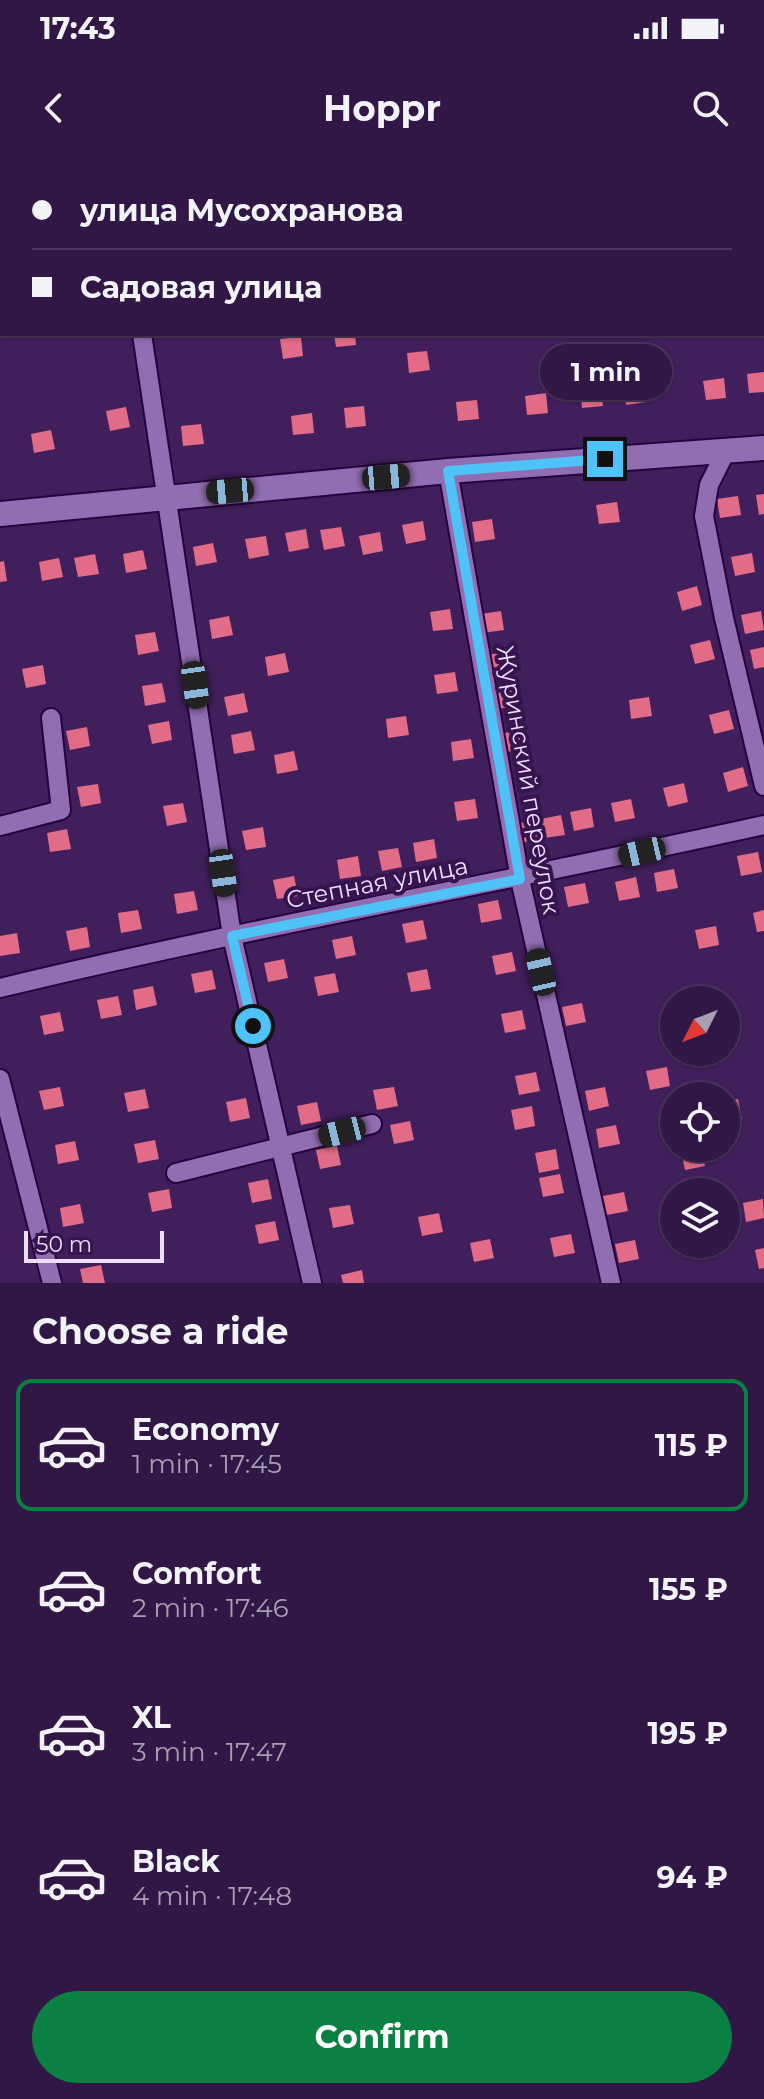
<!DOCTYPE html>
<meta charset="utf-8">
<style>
:root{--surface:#311745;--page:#3d2450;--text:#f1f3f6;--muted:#a89fb3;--line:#4c365e;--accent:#0b8043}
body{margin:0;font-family:Montserrat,sans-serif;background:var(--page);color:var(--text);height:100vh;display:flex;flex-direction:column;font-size:30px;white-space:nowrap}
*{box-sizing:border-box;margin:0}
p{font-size:26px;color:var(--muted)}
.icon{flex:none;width:44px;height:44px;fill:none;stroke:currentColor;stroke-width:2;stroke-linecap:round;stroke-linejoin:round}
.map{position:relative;height:1123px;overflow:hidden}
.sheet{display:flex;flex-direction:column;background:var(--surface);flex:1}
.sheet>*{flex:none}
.hud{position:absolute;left:0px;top:0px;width:764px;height:176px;box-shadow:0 2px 6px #0004,0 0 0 2px var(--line);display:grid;align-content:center;height:176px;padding:0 32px;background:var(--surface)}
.needle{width:52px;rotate:228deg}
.tools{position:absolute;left:660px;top:826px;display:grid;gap:16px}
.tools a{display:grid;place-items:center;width:80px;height:80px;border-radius:50%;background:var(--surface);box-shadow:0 2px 6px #0004,0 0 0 2px var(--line);font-size:40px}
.scale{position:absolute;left:24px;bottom:20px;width:140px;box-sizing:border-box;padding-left:8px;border:4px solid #ecdefc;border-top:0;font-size:22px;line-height:28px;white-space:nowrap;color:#ecdefc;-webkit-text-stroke:6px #371450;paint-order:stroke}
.end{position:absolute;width:36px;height:36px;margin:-18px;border:10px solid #4fc3f7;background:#111;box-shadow:0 0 0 4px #111}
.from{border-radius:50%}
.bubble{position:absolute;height:56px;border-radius:28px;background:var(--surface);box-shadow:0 2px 6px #0004,0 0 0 2px var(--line);font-size:26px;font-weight:700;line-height:56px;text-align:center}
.car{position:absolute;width:24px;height:48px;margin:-24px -12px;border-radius:10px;box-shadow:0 0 6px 2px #0007;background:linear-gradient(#222 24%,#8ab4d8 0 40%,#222 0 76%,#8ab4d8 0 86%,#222 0)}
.hud b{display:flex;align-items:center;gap:28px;height:76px;font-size:30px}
.hud b+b{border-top:2px solid var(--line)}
.hud i{width:20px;height:20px;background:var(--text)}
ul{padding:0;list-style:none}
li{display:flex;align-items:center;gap:24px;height:132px;margin:0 16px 12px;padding:0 16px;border:4px solid transparent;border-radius:16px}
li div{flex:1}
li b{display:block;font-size:30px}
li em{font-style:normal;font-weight:700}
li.selected{border-color:var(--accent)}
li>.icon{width:72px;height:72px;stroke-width:1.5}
h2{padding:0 32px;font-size:36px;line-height:96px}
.primary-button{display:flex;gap:16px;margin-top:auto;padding:16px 32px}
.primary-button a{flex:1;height:92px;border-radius:48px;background:var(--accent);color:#fff;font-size:32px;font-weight:700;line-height:92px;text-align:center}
.status{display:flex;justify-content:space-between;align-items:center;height:56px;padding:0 40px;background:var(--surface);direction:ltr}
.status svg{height:22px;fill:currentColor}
header{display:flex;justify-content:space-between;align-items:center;height:104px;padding:0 32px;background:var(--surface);font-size:36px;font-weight:700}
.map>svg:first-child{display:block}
.building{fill:#e26c87}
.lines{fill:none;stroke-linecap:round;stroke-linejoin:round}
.street-casing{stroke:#28023f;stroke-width:22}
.secondary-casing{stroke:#28023f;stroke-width:28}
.street{stroke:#916eb2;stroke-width:18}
.secondary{stroke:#916eb2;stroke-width:24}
.route{stroke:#4fc3f7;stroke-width:10}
.labels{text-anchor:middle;stroke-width:8;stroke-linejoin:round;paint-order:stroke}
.street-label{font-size:24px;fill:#ecdefc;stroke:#371450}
</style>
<div class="status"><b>17:43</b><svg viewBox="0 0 49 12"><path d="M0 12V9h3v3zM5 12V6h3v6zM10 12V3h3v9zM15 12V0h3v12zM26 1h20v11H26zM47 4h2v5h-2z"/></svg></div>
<header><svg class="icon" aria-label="back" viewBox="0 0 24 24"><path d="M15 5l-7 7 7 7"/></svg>Hoppr<svg class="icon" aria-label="search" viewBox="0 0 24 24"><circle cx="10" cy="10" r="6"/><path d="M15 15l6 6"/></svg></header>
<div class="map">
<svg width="764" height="1123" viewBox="0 0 764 1123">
<rect width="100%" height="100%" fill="#411f5c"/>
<g class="building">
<polygon points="334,174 355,174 356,185 336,187"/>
<polygon points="301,177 303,196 283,199 280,179"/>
<polygon points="427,191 430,210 409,213 407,193"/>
<polygon points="764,212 764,232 749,233 747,214"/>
<polygon points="724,218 726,238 706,240 703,221"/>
<polygon points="644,223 646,242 626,245 623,225"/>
<polygon points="601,226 603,246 582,248 580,228"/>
<polygon points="546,233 548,253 527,255 525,236"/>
<polygon points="477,240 479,259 458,261 456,242"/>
<polygon points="364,246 366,266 346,268 344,248"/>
<polygon points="126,247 130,267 110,271 106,251"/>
<polygon points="312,253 314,273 293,275 291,256"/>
<polygon points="201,264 204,284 183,286 181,266"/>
<polygon points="51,270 55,289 34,293 31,274"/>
<polygon points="764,334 764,354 759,355 756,335"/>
<polygon points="738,336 741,355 720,358 717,339"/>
<polygon points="617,342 620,362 599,364 596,345"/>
<polygon points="492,359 495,379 475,382 472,362"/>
<polygon points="423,361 426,380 406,384 402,365"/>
<polygon points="341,367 345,386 324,390 320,370"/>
<polygon points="306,369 309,388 289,392 285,373"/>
<polygon points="380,372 383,391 363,395 359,376"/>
<polygon points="266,376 269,395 249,399 245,379"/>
<polygon points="213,383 217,402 196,406 193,387"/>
<polygon points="143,390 147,409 126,413 123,394"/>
<polygon points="752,393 755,412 735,416 731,397"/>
<polygon points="95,394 99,414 78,417 74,398"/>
<polygon points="59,398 63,417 42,421 39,402"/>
<polygon points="4,401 7,421 0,422 0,402"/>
<polygon points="697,426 702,445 682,451 677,432"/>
<polygon points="450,449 453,469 433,471 430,452"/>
<polygon points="501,451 504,470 483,473 481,454"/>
<polygon points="761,451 764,470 745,474 741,455"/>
<polygon points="229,456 233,475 212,479 209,460"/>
<polygon points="155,472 159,491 138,495 135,475"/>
<polygon points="710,480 715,499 695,504 690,485"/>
<polygon points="764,487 764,507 754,509 750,490"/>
<polygon points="507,492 510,511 489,514 487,495"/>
<polygon points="285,493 289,512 268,516 265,497"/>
<polygon points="43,505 46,524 26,528 22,509"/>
<polygon points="455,512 458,531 437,534 434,515"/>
<polygon points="162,523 166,542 145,546 142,526"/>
<polygon points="514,526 517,546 497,549 494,529"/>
<polygon points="244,533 248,552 228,556 224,537"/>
<polygon points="649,537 652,556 631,559 629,540"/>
<polygon points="729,550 734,569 714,574 709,555"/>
<polygon points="406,556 409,575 388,578 386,559"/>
<polygon points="169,561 172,580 152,584 148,565"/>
<polygon points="87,567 90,586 70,590 66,571"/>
<polygon points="524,570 527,589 506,592 503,573"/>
<polygon points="251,571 255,590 234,594 231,575"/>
<polygon points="471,579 474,598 453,601 451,582"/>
<polygon points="294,591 298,610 277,614 274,595"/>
<polygon points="743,607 748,626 728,632 723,613"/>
<polygon points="684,623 688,642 668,647 663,628"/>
<polygon points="98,624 101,643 81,647 77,627"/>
<polygon points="475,639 478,658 457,661 454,642"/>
<polygon points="631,639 635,658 615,662 611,643"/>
<polygon points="183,643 187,662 167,666 163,646"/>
<polygon points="591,648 594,667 574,671 570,652"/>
<polygon points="561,655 565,675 544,678 541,659"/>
<polygon points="536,660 540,679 519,683 515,664"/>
<polygon points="263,667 266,687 246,690 242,671"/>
<polygon points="67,669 71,689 50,692 47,673"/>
<polygon points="434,679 437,698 416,702 413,683"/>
<polygon points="398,688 402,707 382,711 378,691"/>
<polygon points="758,692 762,712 741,716 737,696"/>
<polygon points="358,696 361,716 340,719 337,700"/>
<polygon points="674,709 678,728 657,732 654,713"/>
<polygon points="294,716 298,736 277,739 273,720"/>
<polygon points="636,717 640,737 619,741 615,722"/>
<polygon points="585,723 589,743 568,747 564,727"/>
<polygon points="194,731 198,750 177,754 174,734"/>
<polygon points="498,740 502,759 481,763 478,744"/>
<polygon points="138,750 142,769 121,773 118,753"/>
<polygon points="764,750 764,771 757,772 753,753"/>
<polygon points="423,760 427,779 406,783 402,764"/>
<polygon points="716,766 719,785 699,789 695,770"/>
<polygon points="87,767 90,787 70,791 66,771"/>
<polygon points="17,773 20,793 0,796 0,776"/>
<polygon points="352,776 356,795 336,799 332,780"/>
<polygon points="512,792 516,811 496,815 492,796"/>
<polygon points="284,799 288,818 268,822 264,803"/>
<polygon points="427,809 431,829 411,832 407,813"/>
<polygon points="212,810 216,829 195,833 191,814"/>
<polygon points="335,813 339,832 318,836 314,817"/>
<polygon points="153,826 157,845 136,850 133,830"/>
<polygon points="118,836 122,855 101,859 97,840"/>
<polygon points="582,843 586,862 566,866 562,847"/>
<polygon points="522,850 526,869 505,873 501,854"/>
<polygon points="60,852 64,871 44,875 40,856"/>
<polygon points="667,907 670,926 650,930 646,911"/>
<polygon points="536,912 540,931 519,935 515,916"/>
<polygon points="60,927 64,946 44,950 39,931"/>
<polygon points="394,927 398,946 377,950 373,930"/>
<polygon points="605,927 609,946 589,951 585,931"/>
<polygon points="145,929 149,948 128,952 124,933"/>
<polygon points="246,938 250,958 230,962 226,942"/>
<polygon points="738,939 742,959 726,962 726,942"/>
<polygon points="317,942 321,961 301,965 297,946"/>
<polygon points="532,946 535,966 515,970 511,950"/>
<polygon points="410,961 414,980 394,984 390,965"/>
<polygon points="616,965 620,984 599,988 596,969"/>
<polygon points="155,980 159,999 138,1003 134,984"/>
<polygon points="75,981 79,1000 58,1004 55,985"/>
<polygon points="337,986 341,1005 320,1009 316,990"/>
<polygon points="701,988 705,1006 685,1010 681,991"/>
<polygon points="556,989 559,1009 539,1013 535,993"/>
<polygon points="560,1014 564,1033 543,1037 539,1018"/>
<polygon points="268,1019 272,1039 252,1043 248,1023"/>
<polygon points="169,1029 172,1048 152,1052 148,1033"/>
<polygon points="624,1032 628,1051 607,1055 603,1036"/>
<polygon points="763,1039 764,1058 746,1062 743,1043"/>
<polygon points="80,1044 84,1063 63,1067 60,1048"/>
<polygon points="350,1045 354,1064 333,1068 329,1048"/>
<polygon points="439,1053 443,1072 422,1076 418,1057"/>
<polygon points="275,1061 279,1080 259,1084 255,1065"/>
<polygon points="571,1074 575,1093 554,1097 550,1078"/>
<polygon points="490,1079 494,1098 474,1102 470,1083"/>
<polygon points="635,1080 639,1099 619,1103 615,1084"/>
<polygon points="764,1088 764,1108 759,1109 755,1090"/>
<polygon points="101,1105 105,1123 83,1123 80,1109"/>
<polygon points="362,1110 364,1123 343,1123 341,1115"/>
</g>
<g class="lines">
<defs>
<g id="street">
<polyline points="84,0 85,2"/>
<polyline points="762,21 764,20"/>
<polyline points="0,130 2,130"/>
<polyline points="142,174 232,776 312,1123"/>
<polyline points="726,291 709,325 704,356 724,458 764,626"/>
<polyline points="448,311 520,719 611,1123"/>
<polyline points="0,666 61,650 51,558"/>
<path d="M0 828C253 767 510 721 764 665"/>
<polyline points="0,919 52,1123"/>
<polyline points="176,1013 372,964"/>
</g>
<polyline id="secondary" points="0,354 448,311 764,288"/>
</defs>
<use href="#street" class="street-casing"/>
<use href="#secondary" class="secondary-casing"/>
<use href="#street" class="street"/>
<use href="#secondary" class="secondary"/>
</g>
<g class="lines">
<polyline class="route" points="253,866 232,776 520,719 448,311 605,299"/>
</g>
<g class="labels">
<g class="street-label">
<text transform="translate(528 620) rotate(80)" y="8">Журинский переулок</text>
<text transform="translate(377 723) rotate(-11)" y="8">Степная улица</text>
</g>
</g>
</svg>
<div class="tools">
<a><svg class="needle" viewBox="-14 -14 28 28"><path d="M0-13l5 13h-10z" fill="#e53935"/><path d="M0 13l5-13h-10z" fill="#a89fb3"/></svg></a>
<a><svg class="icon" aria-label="locate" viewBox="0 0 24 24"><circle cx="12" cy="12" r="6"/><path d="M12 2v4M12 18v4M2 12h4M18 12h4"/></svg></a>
<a><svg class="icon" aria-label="layers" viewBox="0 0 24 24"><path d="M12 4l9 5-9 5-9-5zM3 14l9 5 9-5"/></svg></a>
</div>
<div class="scale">50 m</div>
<i class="end from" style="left:253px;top:866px"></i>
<i class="end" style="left:605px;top:299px"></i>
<div class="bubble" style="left:540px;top:184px;width:132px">1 min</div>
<i class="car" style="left:386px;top:317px;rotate:85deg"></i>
<i class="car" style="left:230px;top:331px;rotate:265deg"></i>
<i class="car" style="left:195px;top:525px;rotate:172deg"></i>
<i class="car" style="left:642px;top:692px;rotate:257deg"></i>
<i class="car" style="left:223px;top:713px;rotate:172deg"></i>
<i class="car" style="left:541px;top:812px;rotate:347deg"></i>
<i class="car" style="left:342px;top:972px;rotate:256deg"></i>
<div class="hud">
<b><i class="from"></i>улица Мусохранова</b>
<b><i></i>Садовая улица</b>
</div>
</div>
<section class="sheet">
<h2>Choose a ride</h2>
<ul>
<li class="selected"><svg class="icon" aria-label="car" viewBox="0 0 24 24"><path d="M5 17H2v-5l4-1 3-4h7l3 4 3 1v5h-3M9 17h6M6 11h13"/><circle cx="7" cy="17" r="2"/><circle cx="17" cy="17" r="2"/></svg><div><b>Economy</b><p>1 min · 17:45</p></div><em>115 ₽</em></li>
<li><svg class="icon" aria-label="car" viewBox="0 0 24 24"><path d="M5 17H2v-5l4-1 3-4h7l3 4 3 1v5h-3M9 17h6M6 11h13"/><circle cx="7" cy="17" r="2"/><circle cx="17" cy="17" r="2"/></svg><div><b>Comfort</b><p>2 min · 17:46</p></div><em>155 ₽</em></li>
<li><svg class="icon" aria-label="car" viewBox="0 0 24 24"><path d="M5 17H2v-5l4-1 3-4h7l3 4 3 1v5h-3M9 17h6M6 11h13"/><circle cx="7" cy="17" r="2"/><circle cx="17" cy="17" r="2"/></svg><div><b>XL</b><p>3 min · 17:47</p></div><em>195 ₽</em></li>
<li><svg class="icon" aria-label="car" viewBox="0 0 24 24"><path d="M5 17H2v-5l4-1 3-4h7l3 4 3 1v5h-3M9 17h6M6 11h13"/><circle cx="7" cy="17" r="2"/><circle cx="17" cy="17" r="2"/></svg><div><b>Black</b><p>4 min · 17:48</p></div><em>94 ₽</em></li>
</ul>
<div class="primary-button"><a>Confirm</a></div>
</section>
